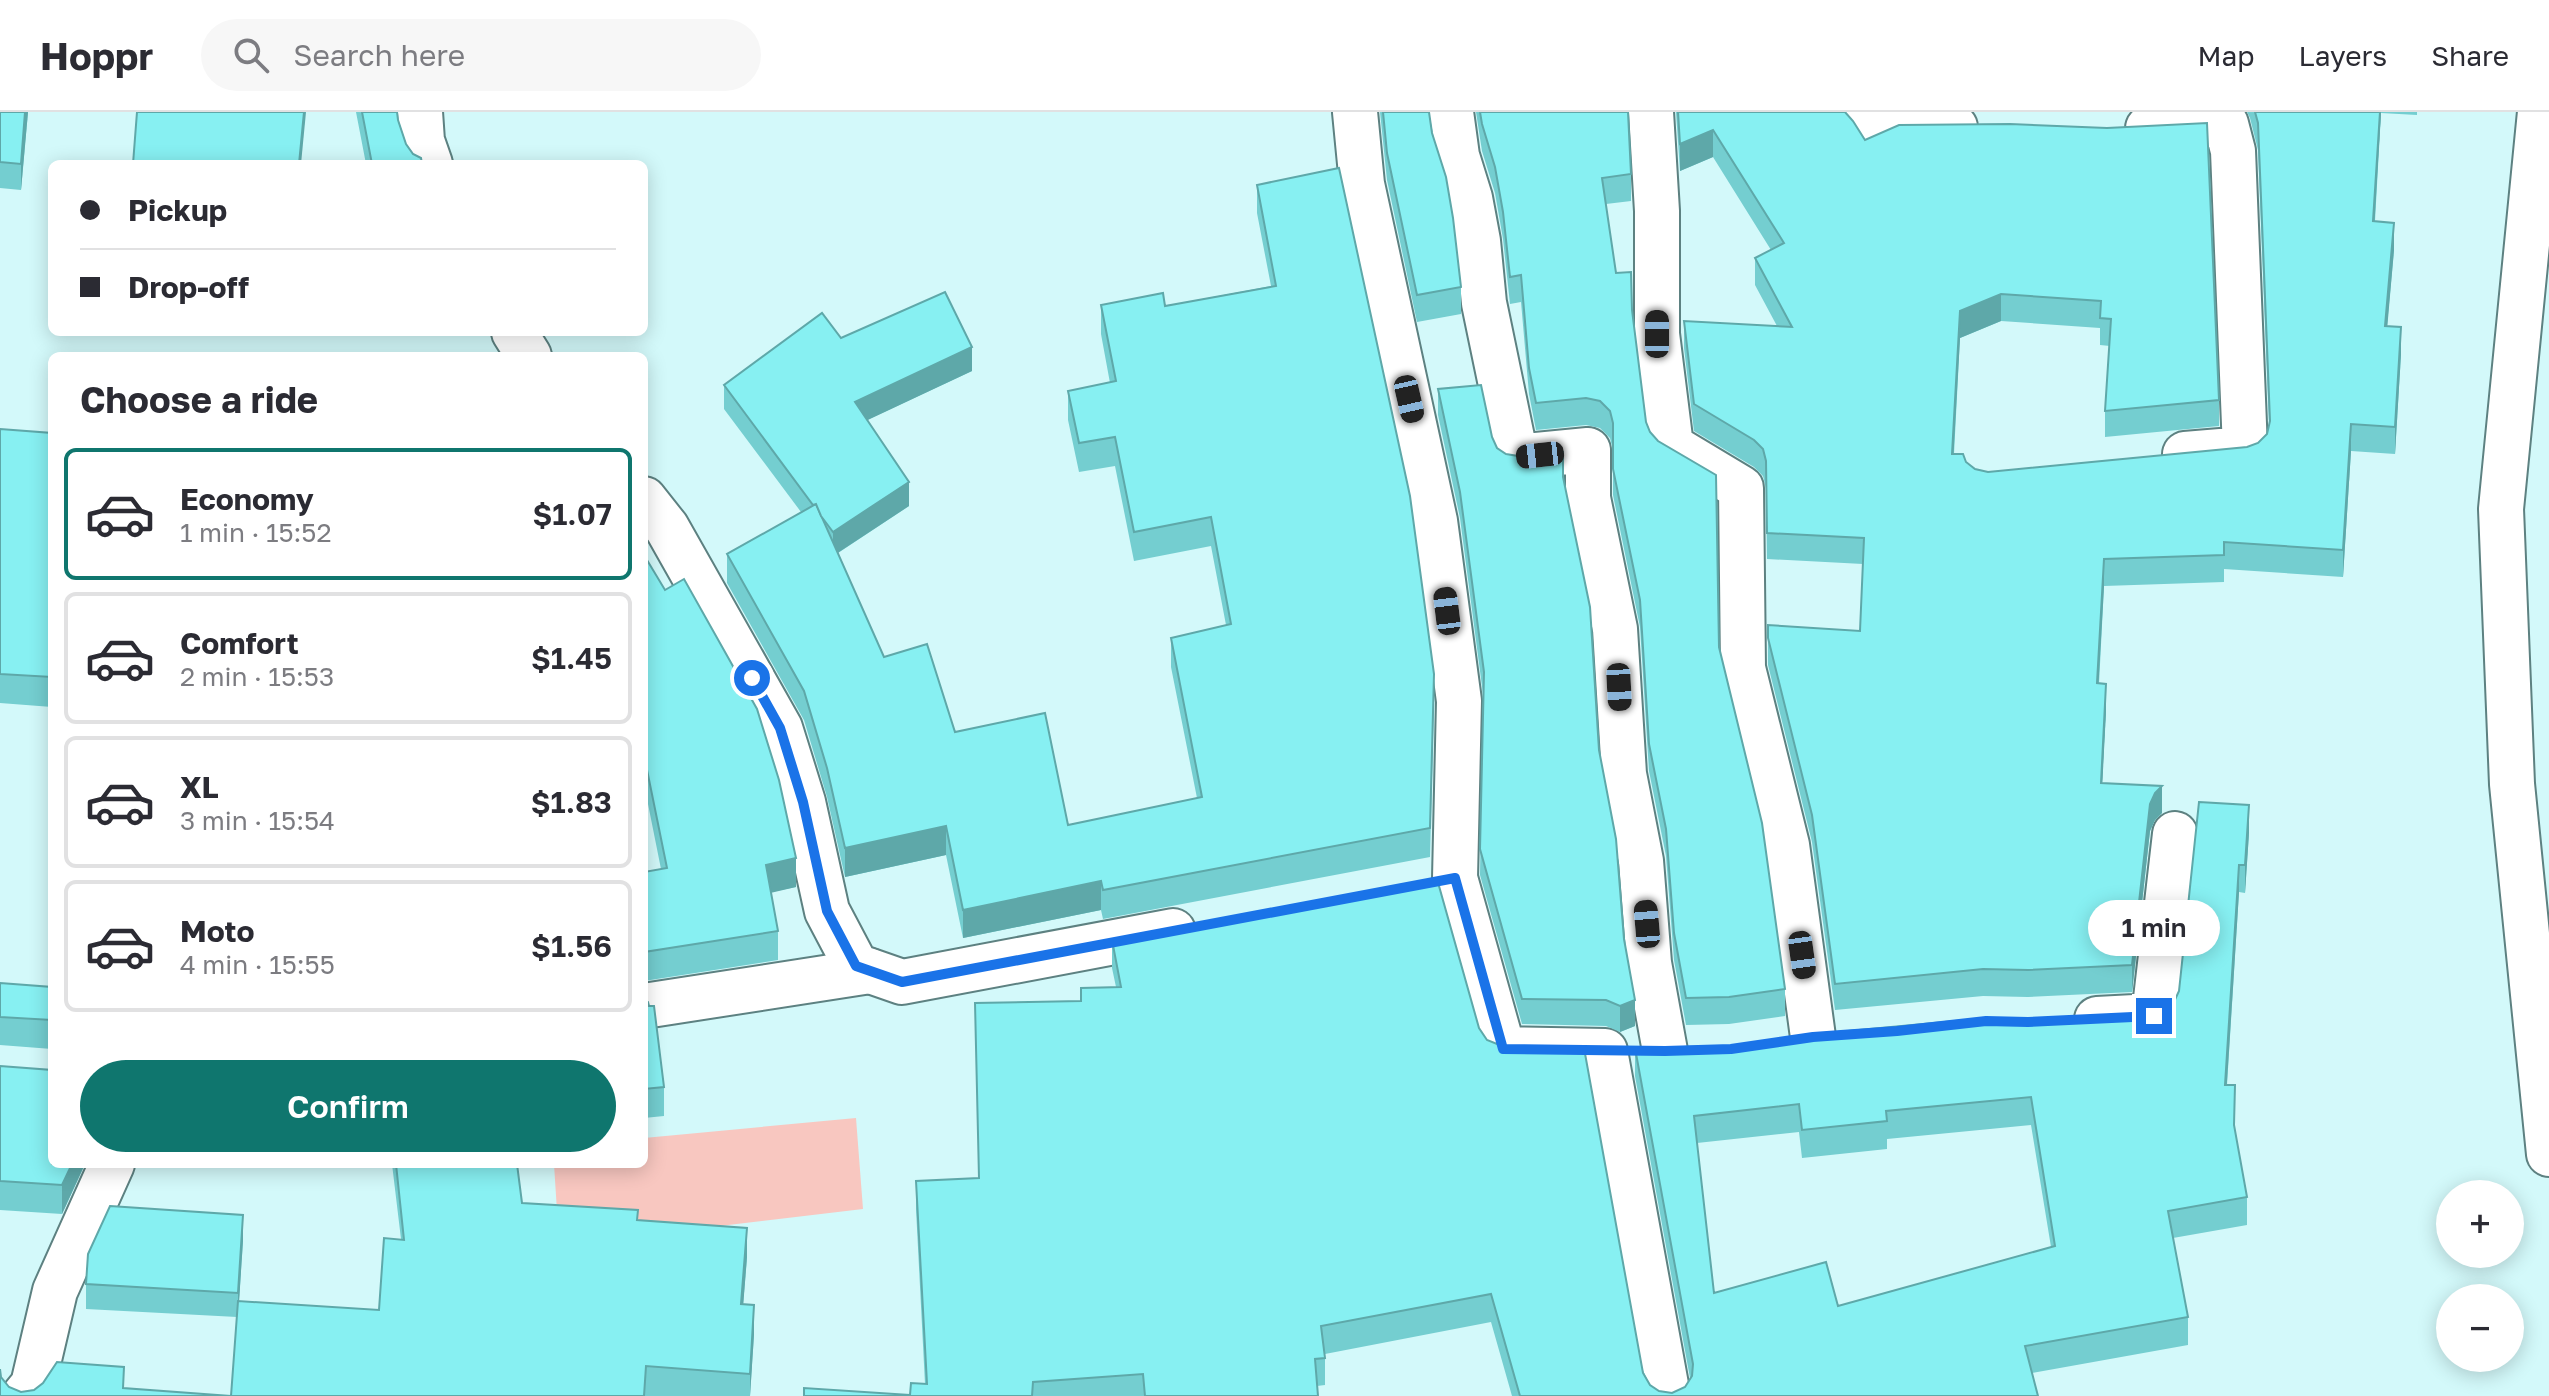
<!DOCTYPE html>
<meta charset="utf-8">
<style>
:root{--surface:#fff;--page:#f7f7f7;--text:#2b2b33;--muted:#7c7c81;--line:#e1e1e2;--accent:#0f766e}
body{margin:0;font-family:"Golos Text",sans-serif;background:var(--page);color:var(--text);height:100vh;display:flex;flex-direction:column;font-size:30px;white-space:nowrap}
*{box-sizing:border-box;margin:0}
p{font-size:26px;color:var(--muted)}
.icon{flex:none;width:44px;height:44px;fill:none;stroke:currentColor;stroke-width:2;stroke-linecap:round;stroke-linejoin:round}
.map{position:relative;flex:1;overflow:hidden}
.drawer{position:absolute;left:48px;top:240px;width:600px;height:816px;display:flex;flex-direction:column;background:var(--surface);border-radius:12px;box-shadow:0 4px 20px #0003}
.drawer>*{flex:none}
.hud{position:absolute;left:48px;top:48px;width:600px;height:176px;border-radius:12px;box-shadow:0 4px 20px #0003;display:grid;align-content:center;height:176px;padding:0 32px;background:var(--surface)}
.buttons{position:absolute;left:2436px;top:1068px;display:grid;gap:16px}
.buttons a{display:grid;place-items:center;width:88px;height:88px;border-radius:50%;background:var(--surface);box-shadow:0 4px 20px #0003;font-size:40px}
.end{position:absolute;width:36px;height:36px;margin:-18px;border:10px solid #1a73e8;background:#fff;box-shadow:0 0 0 4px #fff}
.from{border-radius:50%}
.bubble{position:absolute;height:56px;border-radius:28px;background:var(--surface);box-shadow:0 4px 20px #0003;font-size:26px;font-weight:600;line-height:56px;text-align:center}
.car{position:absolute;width:24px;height:48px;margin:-24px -12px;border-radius:10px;box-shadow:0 0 6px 2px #0007;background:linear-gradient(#222 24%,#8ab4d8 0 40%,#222 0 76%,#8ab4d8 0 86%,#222 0)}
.hud b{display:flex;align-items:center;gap:28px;height:76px;font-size:30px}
.hud b+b{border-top:2px solid var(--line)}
.hud i{width:20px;height:20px;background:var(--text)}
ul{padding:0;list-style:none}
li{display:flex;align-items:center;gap:24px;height:132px;margin:0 16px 12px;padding:0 16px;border:4px solid var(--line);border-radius:12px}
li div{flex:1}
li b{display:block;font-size:30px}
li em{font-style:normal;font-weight:600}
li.selected{border-color:var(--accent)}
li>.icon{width:72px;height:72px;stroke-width:1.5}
h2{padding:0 32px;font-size:36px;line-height:96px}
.button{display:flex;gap:16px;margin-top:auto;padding:16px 32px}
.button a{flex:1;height:92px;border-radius:48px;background:var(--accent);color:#fff;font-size:32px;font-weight:600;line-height:92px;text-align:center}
header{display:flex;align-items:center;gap:48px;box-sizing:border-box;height:112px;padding:0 40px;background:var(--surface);border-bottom:2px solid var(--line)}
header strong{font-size:38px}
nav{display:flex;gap:44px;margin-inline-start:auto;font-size:28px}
.search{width:560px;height:72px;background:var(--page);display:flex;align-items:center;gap:20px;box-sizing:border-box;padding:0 28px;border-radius:44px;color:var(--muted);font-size:30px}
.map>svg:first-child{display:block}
.green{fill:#f8c7c0}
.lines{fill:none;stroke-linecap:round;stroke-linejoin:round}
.minor-casing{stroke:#5d8181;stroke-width:48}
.minor{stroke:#fff;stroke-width:44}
.wall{fill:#74ced0;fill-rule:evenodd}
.shaded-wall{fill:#5ea8a9}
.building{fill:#87f0f2;stroke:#5ea8a9;stroke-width:2;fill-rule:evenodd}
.route{stroke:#1a73e8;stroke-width:10}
</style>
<header>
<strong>Hoppr</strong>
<div class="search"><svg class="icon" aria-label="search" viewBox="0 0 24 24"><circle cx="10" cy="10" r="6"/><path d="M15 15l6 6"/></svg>Search here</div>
<nav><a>Map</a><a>Layers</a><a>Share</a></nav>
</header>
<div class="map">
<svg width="2549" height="1284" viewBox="0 0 2549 1284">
<rect width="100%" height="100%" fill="#d3f9fa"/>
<polygon class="green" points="856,1006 863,1097 644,1123 558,1115 554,1052 644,1052 644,1026"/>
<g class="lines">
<defs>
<g id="minor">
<polyline points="420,0 422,29 430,52"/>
<polyline points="1355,0 1362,72 1435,409 1459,589 1455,766 1503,937 1605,939 1668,1284"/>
<polyline points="1451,0 1457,44 1470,86 1478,129 1484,191 1516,345 1588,338 1588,386 1615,517 1624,662 1641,749 1649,851 1665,939"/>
<polyline points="1651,0 1657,99 1657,222 1671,334 1741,376 1743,556 1787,733 1813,925"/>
<polyline points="1859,0 1865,14 1955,15"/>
<polyline points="2540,0 2501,397 2512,672 2549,1042"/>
<polyline points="2148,16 2226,12 2233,39 2245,337 2185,342"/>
<polyline points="514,220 529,244"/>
<polyline points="644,387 667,416 780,616 803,690 827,799 856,854 902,870 1173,819"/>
<polyline points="644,894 870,859"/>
<polyline points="2097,907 2154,904 2175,722"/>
<polyline points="24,1284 33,1273 55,1179 112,1052"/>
</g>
</defs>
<use href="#minor" class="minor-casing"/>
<use href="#minor" class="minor"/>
</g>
<g class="wall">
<polygon points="0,0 28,0 21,78 0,76"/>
<polygon points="356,0 397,0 398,8 406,32 422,52 366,52"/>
<polygon points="1380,0 1429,0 1461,175 1461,202 1417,210 1387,68"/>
<polygon points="1476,0 1628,0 1631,62 1631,89 1606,92 1616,161 1632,198 1646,310 1719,535 1785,877 1785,904 1729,912 1686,913 1674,848 1666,744 1649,659 1640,515 1613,383 1613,338 1610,326 1600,316 1586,313 1536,318 1529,282 1521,190 1510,192 1503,127 1495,81 1482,39"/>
<polygon points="1676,0 1845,0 1865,28 1899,13 2219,288 2219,314 2105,325 2105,299 2110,234 2100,233 2100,216 2001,209 1960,226 1954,342 1975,357 1988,360 2247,335 2258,331 2267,322 2269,313 2258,38 2250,6 2247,0 2417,0 2417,3 2381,1 2375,109 2394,138 2387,214 2401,242 2395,342 2351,339 2343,465 2224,457 2224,470 2104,474 2099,572 2106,599 2102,671 2162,701 2155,708 2150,719 2132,880 2028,885 1983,884 1835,898 1812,730 1768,553 1768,513 1860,519 1863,452 1767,447 1766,376 1763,364 1754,355 1694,319 1684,236 1684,209 1777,214 1755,173 1755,146 1771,138 1713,45 1680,59"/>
<polygon points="1257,73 1434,590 1430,745 1103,807 1101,798 963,826 946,743 845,765 827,685 804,608 727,471 727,442 801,400 724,297 724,273 841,226 972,259 867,308 909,394 838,441 884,545 955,620 1068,713 1197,686 1171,555 1171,526 1226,513 1211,434 1134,449 1115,354 1079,360 1068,308 1068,279 1110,271 1101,222 1101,193 1165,194 1271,174 1257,101"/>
<polygon points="1438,277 1492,325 1497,336 1506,342 1563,365 1635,914 1620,920 1606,914 1522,912 1480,763 1483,582 1460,406 1438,303"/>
<polygon points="0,317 52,321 52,595 0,591"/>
<polygon points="644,443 796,775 771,780 778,819 778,848 644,869 644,760 661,757 644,672"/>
<path d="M2249 721 2245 781 2239 780 2227 973 2247 1085V1113L2173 1126 2188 1205V1233L2032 1261 2038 1284H1512L1491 1210 1325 1242V1273L1317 1274 1318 1284H804L910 1283 925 1272 916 1097V1069L978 1066 1081 889 1116 875 1112 856V828L1479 916 1650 1273 1659 1279 1672 1281 1685 1275 1690 1266 1635 964V936L1732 934 2029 907 2155 901 2166 898 2174 890ZM2031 1013 2051 1135 1838 1194 1714 1181 1697 1031 1799 1020 1802 1046 1887 1037V1027Z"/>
<polygon points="0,871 52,875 52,937 0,933"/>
<polygon points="644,889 664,975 664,1004 644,1006"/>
<polygon points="0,954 85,1052 62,1102 0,1098"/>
<polygon points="392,1052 517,1052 522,1091 638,1108 747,1145 743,1193 754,1222 750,1284 0,1284 1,1265 9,1275 21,1280 124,1276 231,1284 237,1205 86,1197 86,1172 243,1128 239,1189 379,1198 401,1127"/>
</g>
<g class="shaded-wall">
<polygon points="25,0 28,0 21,78 21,52"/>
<polygon points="304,0 306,0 301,52 299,52"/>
<polygon points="2380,0 2381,0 2373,136 2373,109"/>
<polygon points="1713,18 1713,45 1680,59 1680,32"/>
<polygon points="2394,111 2394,138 2385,241 2385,214"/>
<polygon points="2001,182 2001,209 1960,226 1952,369 1952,342 1960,199"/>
<polygon points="2401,215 2401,242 2395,342 2395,315"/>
<polygon points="972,235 972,259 855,314 855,290"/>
<polygon points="2351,312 2351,339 2343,465 2343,438"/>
<polygon points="909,370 909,394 833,444 833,420"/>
<polygon points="2104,447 2104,474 2097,598 2097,571"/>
<polygon points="2106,572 2106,599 2101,698 2101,671"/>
<polygon points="2162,674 2162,701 2155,708 2150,719 2132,880 2132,853 2150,692 2155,681"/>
<polygon points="2249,693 2249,721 2245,781 2245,753"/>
<polygon points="946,714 946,743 845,765 845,736"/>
<polygon points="796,746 796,775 766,782 766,753"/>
<polygon points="2239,753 2239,780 2225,1001 2225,973"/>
<polygon points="1101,769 1101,798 963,826 963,798"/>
<polygon points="1635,888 1635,914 1620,920 1620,894"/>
<polygon points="72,1052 85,1052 62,1102 62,1073"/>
<polygon points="243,1103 243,1128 238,1206 238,1181"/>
<polygon points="747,1116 747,1145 741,1221 741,1192"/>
<polygon points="754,1193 754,1222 750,1284 750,1262"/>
</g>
<g class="building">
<polygon points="0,0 25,0 21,52 0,50"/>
<polygon points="137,0 304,0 299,52 133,52"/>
<polygon points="362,0 397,0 398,8 406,32 413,42 421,46 422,52 372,52"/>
<polygon points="1383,0 1429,0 1432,21 1446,65 1453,106 1461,175 1417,183 1387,41"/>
<polygon points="1480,0 1628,0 1631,62 1602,66 1616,161 1631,160 1632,198 1646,310 1650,320 1658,329 1716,363 1719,535 1762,711 1785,877 1729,885 1686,886 1674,821 1666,717 1649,632 1640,488 1613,357 1613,311 1610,299 1600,289 1586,286 1536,291 1529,256 1521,163 1510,165 1503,100 1495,55 1482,12"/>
<polygon points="1678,0 1845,0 1853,9 1865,28 1899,13 2010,12 2107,16 2207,11 2219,288 2105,299 2111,207 2100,206 2101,189 2001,182 1960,199 1952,342 1963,342 1966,350 1975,357 1988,360 2247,335 2258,331 2267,322 2270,309 2258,11 2255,0 2380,0 2373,109 2394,111 2385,214 2401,215 2395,315 2351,312 2343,438 2224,430 2224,443 2104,447 2097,571 2106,572 2101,671 2162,674 2155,681 2150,692 2132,853 2028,858 1983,857 1835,872 1812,703 1768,526 1768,513 1860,519 1864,426 1767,421 1766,349 1763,337 1754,328 1694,292 1684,209 1792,215 1755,146 1784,131 1713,18 1680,32"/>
<polygon points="1339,56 1410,384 1434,562 1430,716 1103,778 1101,769 963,798 946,714 845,736 827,656 804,579 727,442 816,392 884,545 927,532 955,620 1045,601 1068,713 1202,685 1171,526 1231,512 1211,405 1134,420 1115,325 1079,331 1068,279 1116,269 1101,193 1163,181 1165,194 1276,174 1257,73"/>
<polygon points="945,180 972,235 855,290 909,370 833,420 821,404 816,392 813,393 724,273 822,201 841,226"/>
<polygon points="1481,273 1492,325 1497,336 1506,342 1518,344 1563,340 1563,365 1590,495 1599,638 1616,727 1624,827 1635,888 1620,894 1606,888 1522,887 1480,737 1484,560 1460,380 1438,277"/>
<polygon points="0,317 52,321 52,565 0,562"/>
<polygon points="644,443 665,478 684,467 757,597 779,668 796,746 766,753 778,819 644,840 644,760 667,756 644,643"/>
<path d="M2199 690 2249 693 2245 753H2239L2225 973H2235L2234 1013 2247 1085 2168 1099 2188 1205 2025 1234 2038 1284H1520L1491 1182 1321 1214 1325 1246 1315 1247 1318 1284H1145L1143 1262 1033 1270 1032 1284H804V1276L910 1283 911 1271 927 1272 916 1069 979 1066 975 891 1081 889V876L1121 875 1112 828 1437 767 1479 916 1487 928 1502 934 1584 936 1643 1261 1650 1273 1659 1279 1672 1281 1685 1275 1692 1264 1693 1252 1635 936 1732 934 1816 922 1987 906 2029 907 2155 901 2166 898 2174 890 2179 879ZM2031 985 2055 1134 1838 1194 1826 1150 1714 1181 1694 1004 1799 992 1802 1018 1887 1009 1886 999Z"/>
<polygon points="0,871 52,875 52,908 0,905"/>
<polygon points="644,889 648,890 649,894 654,894 664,975 644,977"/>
<polygon points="0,954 52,958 52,1052 72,1052 62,1073 0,1069"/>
<polygon points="396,1052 517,1052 522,1091 638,1098 637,1108 747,1116 741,1192 754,1193 750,1262 646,1254 644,1284 0,1284 0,1257 1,1265 9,1275 21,1280 34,1278 43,1271 57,1250 124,1255 123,1276 231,1284 238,1189 379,1198 384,1126 404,1128"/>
<polygon points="110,1094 243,1103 238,1181 86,1172 88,1142"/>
</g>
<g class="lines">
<polyline class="route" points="752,566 780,616 803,690 827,799 856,854 902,870 1455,766 1503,937 1665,939 1731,937 1813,925 1897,919 1986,909 2028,910 2154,904"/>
</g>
</svg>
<div class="buttons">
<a>+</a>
<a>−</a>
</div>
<i class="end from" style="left:752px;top:566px"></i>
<i class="end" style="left:2154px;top:904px"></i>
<div class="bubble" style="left:2088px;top:788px;width:132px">1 min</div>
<i class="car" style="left:1657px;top:222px;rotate:0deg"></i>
<i class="car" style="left:1409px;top:287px;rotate:167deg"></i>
<i class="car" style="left:1540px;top:343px;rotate:264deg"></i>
<i class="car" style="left:1447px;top:499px;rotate:353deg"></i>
<i class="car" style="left:1619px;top:575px;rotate:177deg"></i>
<i class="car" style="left:1647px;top:812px;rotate:355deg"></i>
<i class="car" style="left:1802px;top:843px;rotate:172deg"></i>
<div class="hud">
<b><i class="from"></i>Pickup</b>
<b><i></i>Drop-off</b>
</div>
<section class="drawer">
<h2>Choose a ride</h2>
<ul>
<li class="selected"><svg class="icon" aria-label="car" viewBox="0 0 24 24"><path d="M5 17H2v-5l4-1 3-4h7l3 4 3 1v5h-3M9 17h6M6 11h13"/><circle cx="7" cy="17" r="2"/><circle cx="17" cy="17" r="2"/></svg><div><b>Economy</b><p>1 min · 15:52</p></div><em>$1.07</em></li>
<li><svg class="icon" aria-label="car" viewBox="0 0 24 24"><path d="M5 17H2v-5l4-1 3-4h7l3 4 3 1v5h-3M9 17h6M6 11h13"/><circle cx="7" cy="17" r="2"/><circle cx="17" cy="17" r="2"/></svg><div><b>Comfort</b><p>2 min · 15:53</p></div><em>$1.45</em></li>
<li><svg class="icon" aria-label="car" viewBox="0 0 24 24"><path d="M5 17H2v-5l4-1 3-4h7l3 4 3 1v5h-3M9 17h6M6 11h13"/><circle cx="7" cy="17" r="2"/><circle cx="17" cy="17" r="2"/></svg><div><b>XL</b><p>3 min · 15:54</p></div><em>$1.83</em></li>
<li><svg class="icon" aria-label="car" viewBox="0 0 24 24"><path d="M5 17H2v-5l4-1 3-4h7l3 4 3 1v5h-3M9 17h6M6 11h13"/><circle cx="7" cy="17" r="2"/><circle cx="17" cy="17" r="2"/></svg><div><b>Moto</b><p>4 min · 15:55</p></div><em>$1.56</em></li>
</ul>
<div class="button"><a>Confirm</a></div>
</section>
</div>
